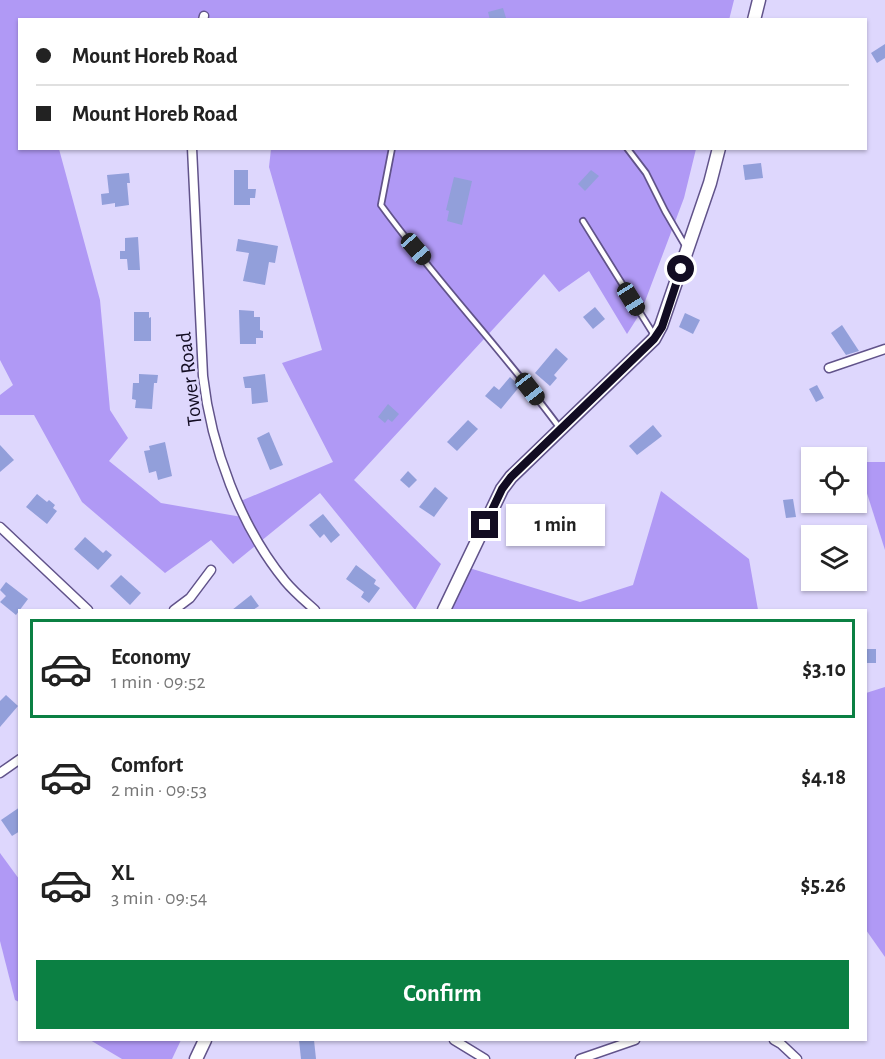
<!DOCTYPE html>
<meta charset="utf-8">
<style>
:root{--surface:#fff;--page:#f6f6f6;--text:#222;--muted:#767676;--line:#e0e0e0;--accent:#0b8043}
body{margin:0;font-family:"Alegreya Sans",sans-serif;background:var(--page);color:var(--text);height:100vh;display:flex;flex-direction:column;font-size:22px;white-space:nowrap}
*{box-sizing:border-box;margin:0}
p{font-size:20px;color:var(--muted)}
.icon{flex:none;width:33px;height:33px;fill:none;stroke:currentColor;stroke-width:2;stroke-linecap:round;stroke-linejoin:round}
.map{position:relative;flex:1;overflow:hidden}
.panel{position:absolute;left:18px;top:609px;width:849px;height:432px;display:flex;flex-direction:column;background:var(--surface);border-radius:0px;box-shadow:0 2px 4px #0004}
.panel>*{flex:none}
.top-card{position:absolute;left:18px;top:18px;width:849px;height:132px;border-radius:0px;box-shadow:0 2px 4px #0004;display:grid;align-content:center;height:132px;padding:0 18px;background:var(--surface)}
.controls{position:absolute;left:801px;top:447px;display:grid;gap:12px}
.controls a{display:grid;place-items:center;width:66px;height:66px;border-radius:0px;background:var(--surface);box-shadow:0 2px 4px #0004;font-size:30px}
.end{position:absolute;width:27px;height:27px;margin:-14px;border:8px solid #120c22;background:#fff;box-shadow:0 0 0 3px #fff}
.from{border-radius:50%}
.bubble{position:absolute;height:42px;border-radius:0px;background:var(--surface);box-shadow:0 2px 4px #0004;font-size:20px;font-weight:600;line-height:42px;text-align:center}
.car{position:absolute;width:18px;height:36px;margin:-18px -9px;border-radius:8px;box-shadow:0 0 4px 2px #0007;background:linear-gradient(#222 24%,#8ab4d8 0 40%,#222 0 76%,#8ab4d8 0 86%,#222 0)}
.top-card b{display:flex;align-items:center;gap:21px;height:57px;font-size:22px}
.top-card b+b{border-top:2px solid var(--line)}
.top-card i{width:15px;height:15px;background:var(--text)}
ul{padding:10px 0 0;list-style:none}
li{display:flex;align-items:center;gap:18px;height:99px;margin:0 12px 9px;padding:0 6px;border:3px solid transparent;border-radius:0px}
li div{flex:1}
li b{display:block;font-size:22px}
li em{font-style:normal;font-weight:600}
li.active{border-color:var(--accent)}
li>.icon{width:54px;height:54px;stroke-width:1.5}
.cta{display:flex;gap:12px;margin-top:auto;padding:12px 18px}
.cta a{flex:1;height:69px;border-radius:0px;background:var(--accent);color:#fff;font-size:24px;font-weight:600;line-height:69px;text-align:center}
.map>svg:first-child{display:block}
.forest{fill:#b099f5}
.building{fill:#929fda}
.lines{fill:none;stroke-linecap:round;stroke-linejoin:round}
.lane-casing{stroke:#61538a;stroke-width:8}
.street-casing{stroke:#61538a;stroke-width:11}
.secondary-casing{stroke:#61538a;stroke-width:15}
.lane{stroke:#fff;stroke-width:4.5}
.street{stroke:#fff;stroke-width:8}
.secondary{stroke:#fff;stroke-width:12}
.route{stroke:#120c22;stroke-width:8}
.labels{text-anchor:middle;stroke-width:5;stroke-linejoin:round;paint-order:stroke}
.street-label{font-size:21px;fill:#120c22;stroke:#ded7fd}
</style>
<div class="map">
<svg width="885" height="1059" viewBox="0 0 885 1059">
<rect width="100%" height="100%" fill="#ded7fd"/>
<g class="forest">
<polygon points="0,0 734,0 729,20 20,20 20,148 59,149 100,300 110,410 128,438 109,461 161,503 242,517 236,503 333,462 282,363 322,350 269,167 271,149 696,149 684,198 641,312 627,334 589,271 559,292 544,274 354,480 441,564 415,610 320,493 233,564 211,540 165,573 82,502 34,415 0,415 0,395 13,385 0,360"/>
<polygon points="885,462 885,550 857,462"/>
<polygon points="661,491 749,559 758,610 444,610 466,567 580,602 633,585"/>
<polygon points="885,687 885,957 866,930 866,693"/>
<polygon points="0,853 19,879 19,1002 15,1000 0,941"/>
<polygon points="90,1040 181,1040 172,1059 122,1059"/>
</g>
<g class="building">
<polygon points="503,8 506,18 490,20 488,12"/>
<polygon points="885,44 885,58 877,63 871,53"/>
<polygon points="761,163 763,178 745,180 743,165"/>
<polygon points="234,170 248,170 248,189 256,189 255,198 250,198 250,205 234,205"/>
<polygon points="591,170 599,176 585,191 578,184"/>
<polygon points="129,173 130,183 127,183 129,205 115,207 115,203 102,205 101,194 109,193 107,175"/>
<polygon points="454,177 472,181 462,225 447,221 449,211 446,210"/>
<polygon points="138,237 140,270 128,270 127,259 120,259 120,251 125,251 125,238"/>
<polygon points="238,239 278,246 275,263 269,262 265,285 243,281 249,253 236,251"/>
<polygon points="595,307 605,319 593,329 583,317"/>
<polygon points="239,310 254,311 254,317 260,317 260,330 263,331 263,338 256,338 256,344 240,344"/>
<polygon points="134,312 149,312 149,318 151,317 151,341 134,341"/>
<polygon points="685,313 700,320 693,334 679,327"/>
<polygon points="842,325 859,351 846,355 831,333"/>
<polygon points="556,348 568,359 554,375 557,378 550,386 535,373"/>
<polygon points="139,374 158,375 157,383 154,383 152,409 135,408 136,400 132,399 133,383 139,383"/>
<polygon points="265,374 268,402 252,404 251,388 245,388 243,377"/>
<polygon points="510,377 520,386 501,409 485,396 494,386 499,390"/>
<polygon points="817,385 824,398 816,402 809,389"/>
<polygon points="388,404 399,414 392,422 388,419 385,423 378,417"/>
<polygon points="468,420 478,429 457,451 447,442"/>
<polygon points="653,425 662,436 637,455 629,446"/>
<polygon points="269,432 283,465 270,470 257,438"/>
<polygon points="165,442 172,476 158,480 156,471 149,473 144,451 150,450 149,446"/>
<polygon points="0,445 14,460 0,472"/>
<polygon points="408,471 417,480 409,488 400,480"/>
<polygon points="435,487 448,498 434,517 419,507"/>
<polygon points="37,494 47,502 49,500 55,505 53,508 57,511 47,524 26,507"/>
<polygon points="793,499 796,517 786,518 783,500"/>
<polygon points="323,514 340,535 331,543 324,534 320,538 309,525"/>
<polygon points="85,537 103,553 106,550 112,555 98,570 74,549"/>
<polygon points="356,565 376,580 374,584 380,588 369,603 361,597 364,592 346,579"/>
<polygon points="121,575 141,593 130,605 110,586"/>
<polygon points="6,582 28,599 16,615 0,602 6,596 0,590"/>
<polygon points="251,595 259,606 253,610 232,610"/>
<rect x="866" y="649" width="10" height="14"/>
<polygon points="6,695 18,706 0,727 0,701"/>
<polygon points="20,807 20,831 12,836 1,820"/>
<polygon points="299,1040 314,1040 316,1059 301,1059"/>
</g>
<g class="lines">
<defs>
<g id="lane">
<path d="M392 148 381 205C437 282 503 351 559 427"/>
<polyline points="627,148 646,173 665,211 686,247"/>
<polyline points="583,221 654,335"/>
</g>
<g id="street">
<polyline points="203,20 204,16"/>
<path d="M192 148 203 376C211 447 240 526 285 581 294 592 305 601 315 610"/>
<polyline points="829,368 885,349"/>
<polyline points="0,527 88,610"/>
<polyline points="174,610 190,598 211,570"/>
<polyline points="0,773 20,759"/>
<polyline points="454,1040 485,1059"/>
<polyline points="774,1040 781,1044 797,1059"/>
<polyline points="580,1059 635,1040"/>
</g>
<g id="secondary">
<polyline points="754,20 759,0"/>
<polyline points="444,610 502,489 511,477 654,339 661,326 710,183 719,148"/>
<polyline points="196,1059 205,1040"/>
</g>
</defs>
<use href="#lane" class="lane-casing"/>
<use href="#street" class="street-casing"/>
<use href="#secondary" class="secondary-casing"/>
<use href="#lane" class="lane"/>
<use href="#street" class="street"/>
<use href="#secondary" class="secondary"/>
</g>
<g class="lines">
<polyline class="route" points="485,525 502,489 511,477 654,339 662,327 681,269"/>
</g>
<g class="labels">
<g class="street-label">
<text transform="translate(189 379) rotate(-97)" y="7">Tower Road</text>
</g>
</g>
</svg>
<div class="controls">
<a><svg class="icon" aria-label="locate" viewBox="0 0 24 24"><circle cx="12" cy="12" r="6"/><path d="M12 2v4M12 18v4M2 12h4M18 12h4"/></svg></a>
<a><svg class="icon" aria-label="layers" viewBox="0 0 24 24"><path d="M12 4l9 5-9 5-9-5zM3 14l9 5 9-5"/></svg></a>
</div>
<i class="end from" style="left:681px;top:269px"></i>
<i class="end" style="left:485px;top:525px"></i>
<div class="bubble" style="left:506px;top:504px;width:99px">1 min</div>
<i class="car" style="left:416px;top:249px;rotate:139deg"></i>
<i class="car" style="left:631px;top:299px;rotate:148deg"></i>
<i class="car" style="left:530px;top:389px;rotate:142deg"></i>
<div class="top-card">
<b><i class="from"></i>Mount Horeb Road</b>
<b><i></i>Mount Horeb Road</b>
</div>
<section class="panel">
<ul>
<li class="active"><svg class="icon" aria-label="car" viewBox="0 0 24 24"><path d="M5 17H2v-5l4-1 3-4h7l3 4 3 1v5h-3M9 17h6M6 11h13"/><circle cx="7" cy="17" r="2"/><circle cx="17" cy="17" r="2"/></svg><div><b>Economy</b><p>1 min · 09:52</p></div><em>$3.10</em></li>
<li><svg class="icon" aria-label="car" viewBox="0 0 24 24"><path d="M5 17H2v-5l4-1 3-4h7l3 4 3 1v5h-3M9 17h6M6 11h13"/><circle cx="7" cy="17" r="2"/><circle cx="17" cy="17" r="2"/></svg><div><b>Comfort</b><p>2 min · 09:53</p></div><em>$4.18</em></li>
<li><svg class="icon" aria-label="car" viewBox="0 0 24 24"><path d="M5 17H2v-5l4-1 3-4h7l3 4 3 1v5h-3M9 17h6M6 11h13"/><circle cx="7" cy="17" r="2"/><circle cx="17" cy="17" r="2"/></svg><div><b>XL</b><p>3 min · 09:54</p></div><em>$5.26</em></li>
</ul>
<div class="cta"><a>Confirm</a></div>
</section>
</div>
